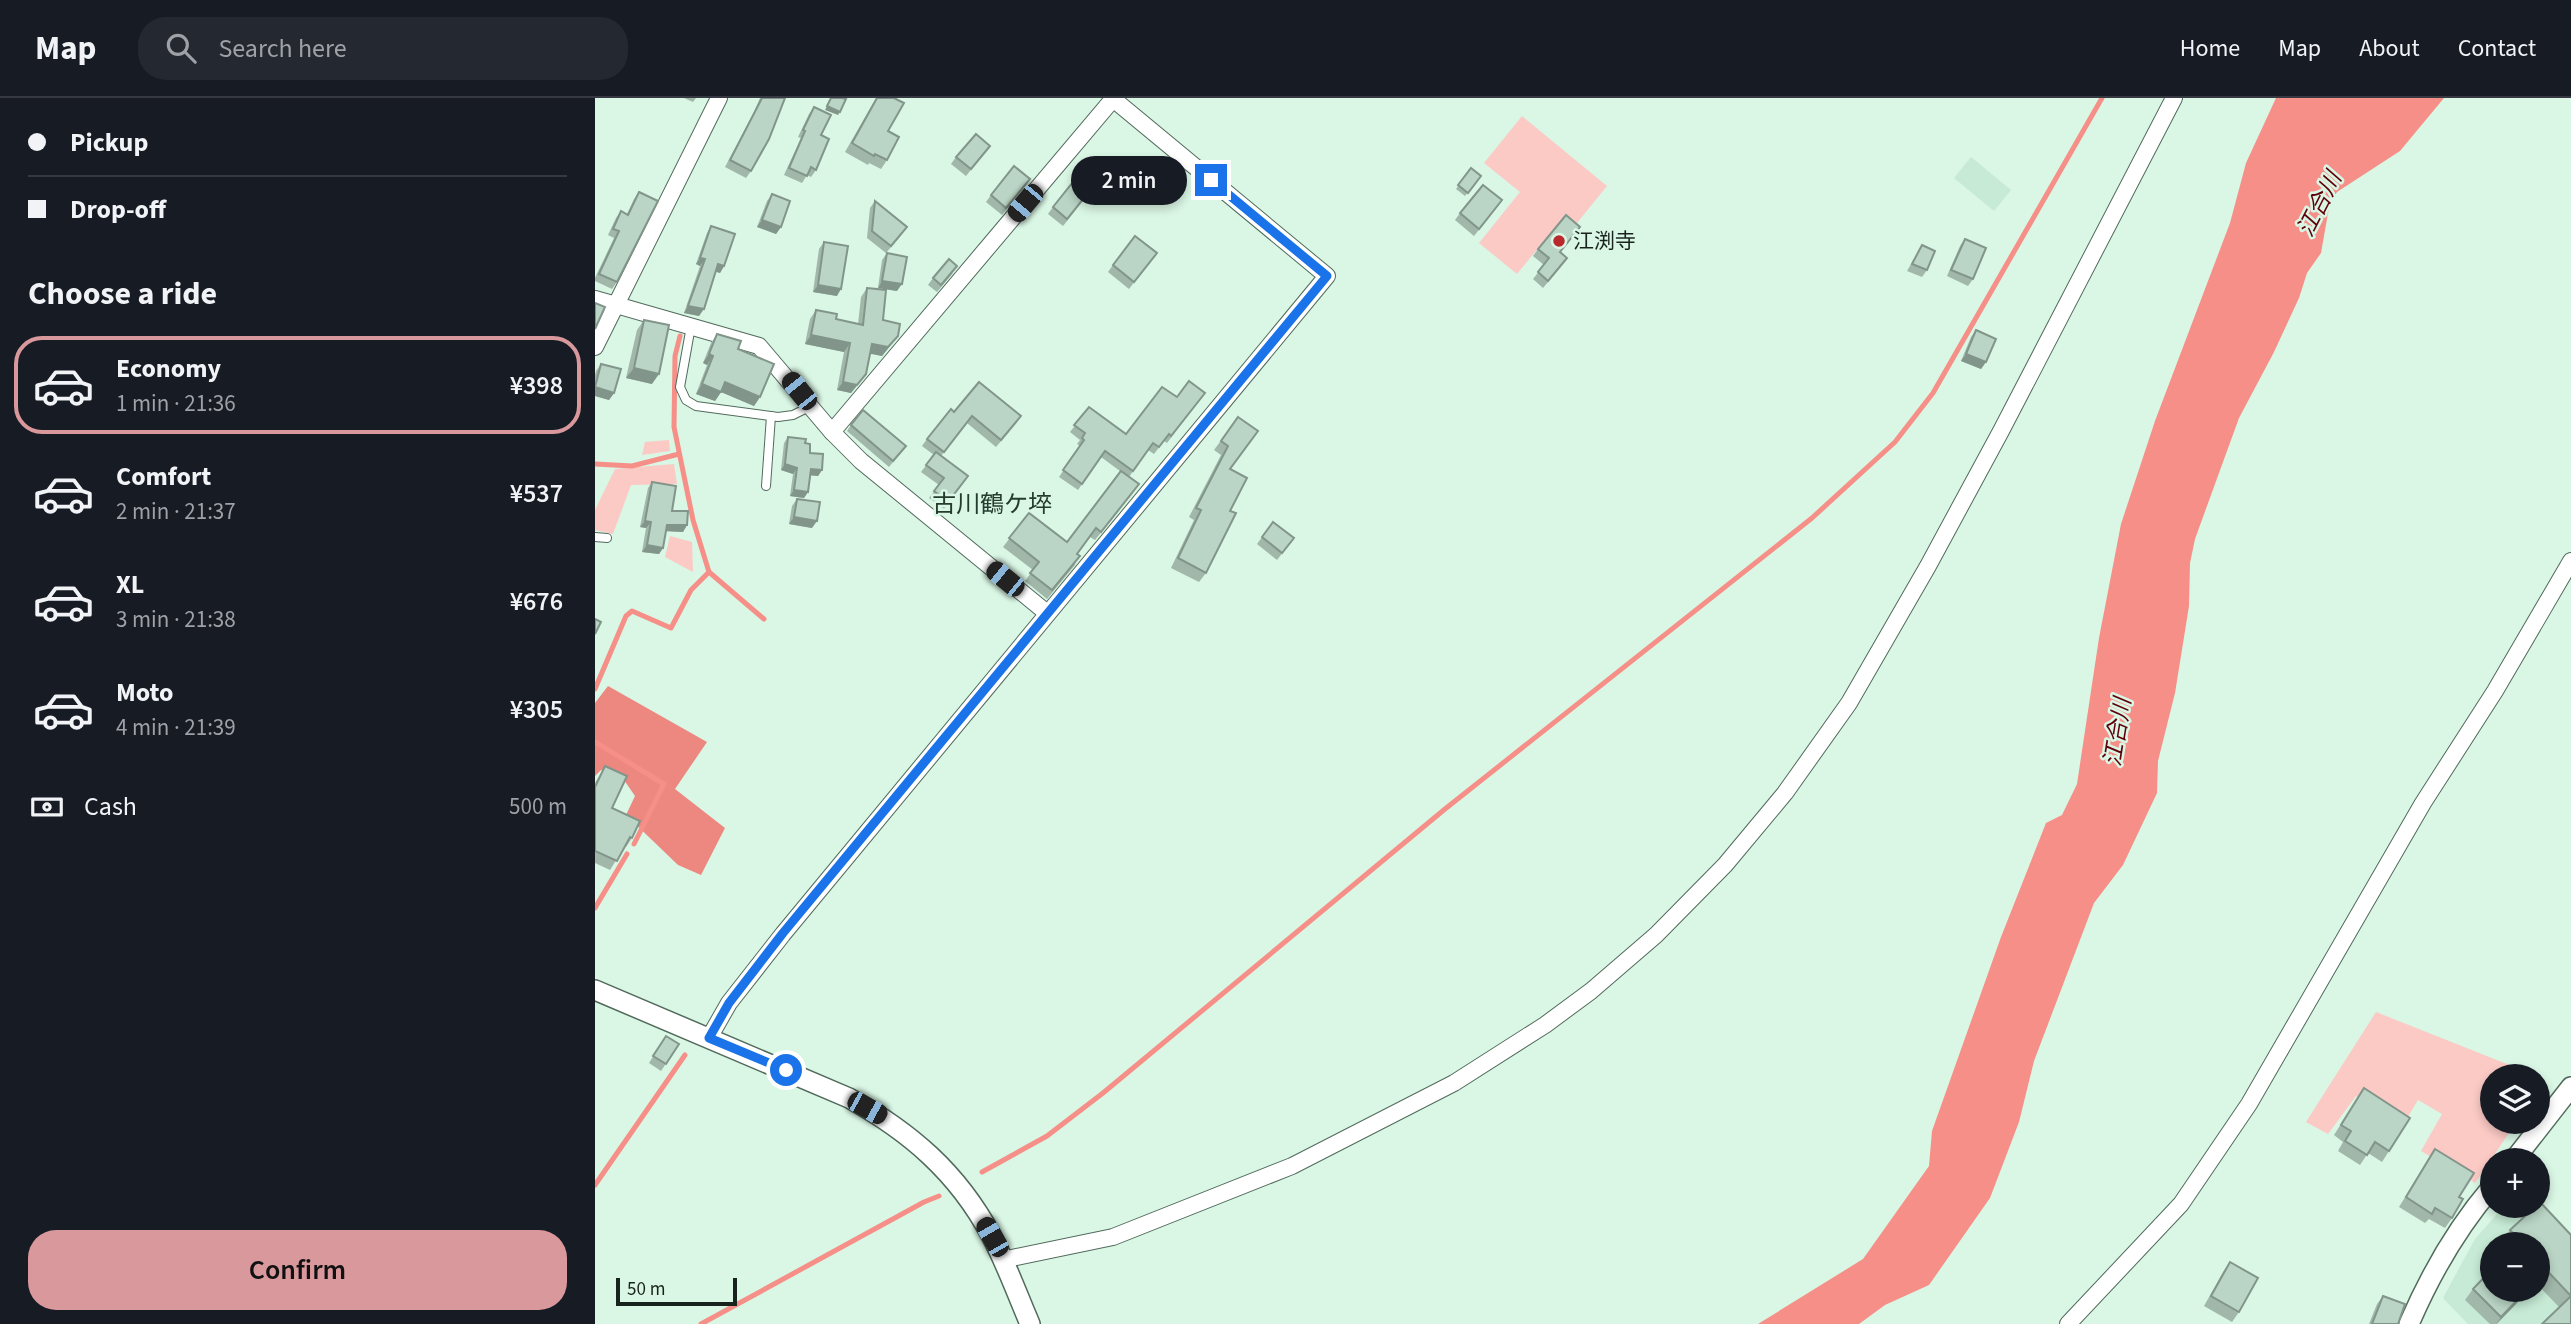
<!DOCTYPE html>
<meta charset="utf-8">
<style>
:root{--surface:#171b24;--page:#242831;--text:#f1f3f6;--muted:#9ea1a6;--line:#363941;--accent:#d8989c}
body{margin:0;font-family:"Source Sans 3","Noto Sans JP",sans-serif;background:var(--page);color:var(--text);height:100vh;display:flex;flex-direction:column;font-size:26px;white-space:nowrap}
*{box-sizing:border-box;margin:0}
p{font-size:23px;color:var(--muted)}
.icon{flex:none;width:38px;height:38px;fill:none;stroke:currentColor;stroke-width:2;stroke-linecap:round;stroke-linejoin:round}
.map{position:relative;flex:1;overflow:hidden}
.panel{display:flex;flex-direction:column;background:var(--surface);width:595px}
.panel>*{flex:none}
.top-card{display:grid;align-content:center;height:154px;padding:0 28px;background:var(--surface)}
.buttons{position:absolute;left:1885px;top:966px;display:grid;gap:14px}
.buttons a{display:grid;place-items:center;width:70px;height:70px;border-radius:50%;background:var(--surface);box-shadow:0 4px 10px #0003;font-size:35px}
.scale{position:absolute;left:21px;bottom:18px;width:121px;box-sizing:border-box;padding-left:7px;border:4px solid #19231d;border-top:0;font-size:19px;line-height:24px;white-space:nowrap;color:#19231d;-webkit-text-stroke:5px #daf6e5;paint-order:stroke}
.end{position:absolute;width:32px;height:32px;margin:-16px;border:9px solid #1a73e8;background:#fff;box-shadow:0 0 0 4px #fff}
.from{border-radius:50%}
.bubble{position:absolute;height:49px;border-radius:24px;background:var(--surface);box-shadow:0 4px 10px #0003;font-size:23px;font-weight:600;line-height:49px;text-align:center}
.car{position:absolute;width:21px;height:42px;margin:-21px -10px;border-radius:9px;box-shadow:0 0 5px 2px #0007;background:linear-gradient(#222 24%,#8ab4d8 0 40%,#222 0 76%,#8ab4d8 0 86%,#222 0)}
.top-card b{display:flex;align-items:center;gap:24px;height:66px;font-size:26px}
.top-card b+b{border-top:2px solid var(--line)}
.top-card i{width:18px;height:18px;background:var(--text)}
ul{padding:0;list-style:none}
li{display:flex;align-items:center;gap:21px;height:98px;margin:0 14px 10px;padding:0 14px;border:4px solid transparent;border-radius:28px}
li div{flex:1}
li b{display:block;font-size:26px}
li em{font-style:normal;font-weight:600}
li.on{border-color:var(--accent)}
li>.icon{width:63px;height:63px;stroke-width:1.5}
h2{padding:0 28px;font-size:32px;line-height:84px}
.pay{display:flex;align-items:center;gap:18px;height:77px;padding:0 28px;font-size:26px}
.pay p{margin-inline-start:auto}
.cta{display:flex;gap:14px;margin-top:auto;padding:14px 28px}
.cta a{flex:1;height:80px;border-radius:28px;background:var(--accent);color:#111;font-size:28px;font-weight:600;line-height:80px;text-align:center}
header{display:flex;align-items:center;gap:42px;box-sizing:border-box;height:98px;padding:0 35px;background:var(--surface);border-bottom:2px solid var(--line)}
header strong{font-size:33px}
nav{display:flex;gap:38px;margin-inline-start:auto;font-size:24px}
.search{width:490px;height:63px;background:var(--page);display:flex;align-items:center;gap:18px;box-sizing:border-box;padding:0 24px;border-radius:28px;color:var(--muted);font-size:26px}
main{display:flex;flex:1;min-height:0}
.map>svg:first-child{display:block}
.built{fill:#c6ead5;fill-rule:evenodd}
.green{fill:#fbcac5}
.forest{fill:#ed8880}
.water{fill:#f58f87}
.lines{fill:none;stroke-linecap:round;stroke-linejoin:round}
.stream{stroke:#f58f87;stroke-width:5}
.service-casing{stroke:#516a5c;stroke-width:10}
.minor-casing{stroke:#516a5c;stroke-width:18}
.tertiary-casing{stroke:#516a5c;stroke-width:22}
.service{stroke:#fff;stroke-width:8}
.minor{stroke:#fff;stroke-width:16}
.tertiary{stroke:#fff;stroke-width:19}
.wall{fill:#a0b7a9}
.shaded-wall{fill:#82958a}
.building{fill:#bad5c5;stroke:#82958a;stroke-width:2}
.route{stroke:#1a73e8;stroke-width:9}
.poi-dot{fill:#b9292d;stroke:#daf6e5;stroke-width:2.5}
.labels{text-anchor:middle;stroke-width:5;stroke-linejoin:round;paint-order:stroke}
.poi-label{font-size:21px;fill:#19231d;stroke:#daf6e5;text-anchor:start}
.water-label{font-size:23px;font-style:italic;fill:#5f0009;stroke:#daf6e5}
.quarter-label{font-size:24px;fill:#243b2e;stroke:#daf6e5}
</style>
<header>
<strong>Map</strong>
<div class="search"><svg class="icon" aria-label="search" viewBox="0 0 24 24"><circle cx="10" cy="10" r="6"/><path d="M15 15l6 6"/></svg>Search here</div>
<nav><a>Home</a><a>Map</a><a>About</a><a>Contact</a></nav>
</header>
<main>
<section class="panel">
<div class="top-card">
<b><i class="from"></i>Pickup</b>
<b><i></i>Drop-off</b>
</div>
<h2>Choose a ride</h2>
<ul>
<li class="on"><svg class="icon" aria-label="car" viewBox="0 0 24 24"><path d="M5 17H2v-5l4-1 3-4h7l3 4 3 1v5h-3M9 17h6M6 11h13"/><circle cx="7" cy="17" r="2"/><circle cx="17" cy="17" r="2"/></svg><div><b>Economy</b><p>1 min · 21:36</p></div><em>¥398</em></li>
<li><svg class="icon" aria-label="car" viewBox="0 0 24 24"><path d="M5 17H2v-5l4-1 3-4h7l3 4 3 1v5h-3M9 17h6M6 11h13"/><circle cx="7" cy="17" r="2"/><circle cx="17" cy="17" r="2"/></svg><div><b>Comfort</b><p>2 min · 21:37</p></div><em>¥537</em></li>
<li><svg class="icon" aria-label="car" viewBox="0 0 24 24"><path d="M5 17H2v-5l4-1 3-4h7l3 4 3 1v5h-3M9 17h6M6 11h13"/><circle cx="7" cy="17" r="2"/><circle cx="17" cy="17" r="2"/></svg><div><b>XL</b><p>3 min · 21:38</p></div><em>¥676</em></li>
<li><svg class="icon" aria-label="car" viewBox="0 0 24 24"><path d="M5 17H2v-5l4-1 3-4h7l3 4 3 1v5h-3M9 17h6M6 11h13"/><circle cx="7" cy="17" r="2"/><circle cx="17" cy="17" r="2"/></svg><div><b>Moto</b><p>4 min · 21:39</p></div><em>¥305</em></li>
</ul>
<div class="pay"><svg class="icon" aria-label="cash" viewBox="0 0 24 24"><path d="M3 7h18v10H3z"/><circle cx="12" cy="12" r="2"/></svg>Cash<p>500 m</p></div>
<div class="cta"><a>Confirm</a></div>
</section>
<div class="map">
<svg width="1976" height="1226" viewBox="0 0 1976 1226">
<rect width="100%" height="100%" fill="#daf6e5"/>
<g class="built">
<polygon points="1376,59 1416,92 1399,113 1359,80"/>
<path d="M1909 1108H1932L1976 1155V1226H1873L1848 1200 1880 1141ZM1897 1146H1942V1192H1897Z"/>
</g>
<g class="green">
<polygon points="927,18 1012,88 978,130 967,121 922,176 884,145 925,94 889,65"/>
<polygon points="74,342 75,353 47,357 50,344"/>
<polygon points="79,366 82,386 36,387 18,436 0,432 0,412 20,371"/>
<polygon points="75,438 97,444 98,474 70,459"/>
<polygon points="1781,914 1922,970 1916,978 1897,978 1897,1005 1889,1017 1914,1035 1880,1085 1826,1053 1847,1016 1823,1002 1808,1027 1761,998 1733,1036 1711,1024"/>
</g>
<polygon class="forest" points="13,588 112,644 80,691 130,730 106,777 83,767 31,717 40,698 29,682 6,672 0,678 0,605"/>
<polygon class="water" points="1681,0 1849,0 1805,53 1742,94 1735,104 1726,155 1712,175 1704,200 1679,254 1644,320 1600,441 1595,465 1594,508 1580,595 1563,663 1562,695 1528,767 1499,805 1439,963 1424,1024 1395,1100 1334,1187 1290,1207 1264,1226 1163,1226 1268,1161 1334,1068 1337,1033 1406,839 1451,725 1467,717 1482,686 1504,540 1526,426 1560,323 1635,125 1651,65"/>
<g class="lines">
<g class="stream">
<polyline points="85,238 80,258 79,329 98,422 114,474 169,521"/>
<polyline points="0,366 37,368 84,356"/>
<polyline points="0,591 31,518 37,513 76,530 96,492 114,474"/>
<polyline points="0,644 69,686 39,746"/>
<polyline points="0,810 32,756"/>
<polyline points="387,1074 452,1038 508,995 850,711 1217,420 1300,344 1338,295 1507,0"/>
<polyline points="0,1087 90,957"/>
<polyline points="106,1226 329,1104 344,1098"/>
</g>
<defs>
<g id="service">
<polyline points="96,228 85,289 91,302 101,308 183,319 198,317 216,308"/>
<polyline points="171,388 176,318"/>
<polyline points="0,439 12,440"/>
</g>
<g id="minor">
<polyline points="0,201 164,248 237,334 266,363 452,515"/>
<polyline points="0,249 124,0"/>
<polyline points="237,334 518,1"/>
<polyline points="114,940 134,905 188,836 732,178 517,0"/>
<polyline points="407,1162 518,1139 697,1068 859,985 950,927 996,893 1061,837 1130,767 1190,695 1254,605 1333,468 1406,333 1579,0"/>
<polyline points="1473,1226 1586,1106 1654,1006 1828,705 1900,593 1976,463"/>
</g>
<g id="tertiary">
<path d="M0 892 254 1000C315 1034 362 1074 396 1137 411 1165 422 1196 435 1226"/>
<polyline points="1919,1062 1976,989"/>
<path d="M1814 1226C1836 1175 1861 1131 1897 1089"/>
</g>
</defs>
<use href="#service" class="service-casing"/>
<use href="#minor" class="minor-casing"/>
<use href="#tertiary" class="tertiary-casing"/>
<use href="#service" class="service"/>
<use href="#minor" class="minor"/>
<use href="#tertiary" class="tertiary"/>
</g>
<g class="wall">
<polygon points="89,0 101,0 98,4"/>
<polygon points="165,0 190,0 156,73 151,80 130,69 159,14"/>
<polygon points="281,0 299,0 293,33 292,62 286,71 274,65 273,67 250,54"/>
<polygon points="219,9 226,37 221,72 216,79 212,77 207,85 189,77 206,40 203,39 214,16"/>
<polygon points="395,48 371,78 356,66 361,59"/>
<polygon points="876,70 886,78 870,98 861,91"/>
<polygon points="435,81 407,117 391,104 396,97"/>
<polygon points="44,94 22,184 17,191 0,183 0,180 19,140 13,137 21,120 26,113 32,116 39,101"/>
<polygon points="177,96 186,129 181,136 162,129 172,103"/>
<polygon points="280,103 307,136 291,155 272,140 275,110"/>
<polygon points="488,103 468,128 453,116 458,109"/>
<polygon points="902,109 879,138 860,122 865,115"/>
<polygon points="116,128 129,168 125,175 121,173 104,218 89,215 105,168 101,166 112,135"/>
<polygon points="980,136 965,154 967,167 948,190 938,181 949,167 938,158 943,151"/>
<polygon points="1370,141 1378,181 1373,188 1352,178 1365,148"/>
<polygon points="229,144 242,198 218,194 224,151"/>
<polygon points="1327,147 1332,172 1327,179 1312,173"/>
<polygon points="292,155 302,193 283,190 287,162"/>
<polygon points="562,155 534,191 513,174 518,167"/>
<polygon points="358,175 342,194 333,187 338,180"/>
<polygon points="272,190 288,222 303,238 287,258 275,255 265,284 256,295 242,292 249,254 210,246 215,221 221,212 241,221 263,226 266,199"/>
<polygon points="49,222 57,286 31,280 42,232"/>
<polygon points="1381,232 1391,264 1386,271 1366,263 1376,239"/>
<polygon points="122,236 143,251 165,299 159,308 126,294 120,303 101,296 112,267 108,265 116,245"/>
<polygon points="6,266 19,295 14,302 0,298 0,277 1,273"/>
<polygon points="610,295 572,345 569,343 559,356 553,352 534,379 538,395 500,442 495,439 482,456 480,467 452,501 430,483 438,472 408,449 434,415 472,444 525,373 506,359 483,392 464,379 485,348 482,346 485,342 475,334 494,309 531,336 582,299"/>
<polygon points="359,314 421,325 401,349 372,325 346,358 373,378 349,411 334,400 344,387 326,374 339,357 327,348 332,341"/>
<polygon points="643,319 636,372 635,413 611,475 604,484 576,470 599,422 594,419 626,357 619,352"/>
<polygon points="256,327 306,354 294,369 252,333"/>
<polygon points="193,339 210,345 215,355 227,372 223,378 215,377 213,394 209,400 195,398 198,376 186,372 189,345"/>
<polygon points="57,384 77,413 92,427 88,434 71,433 68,450 64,456 47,454 51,430 45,429 53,390"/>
<polygon points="202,401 217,430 194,426 197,408"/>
<polygon points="678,424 699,440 682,462 662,446"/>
<polygon points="10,668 17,710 37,740 31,749 30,748 15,772 0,765 0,685"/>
<polygon points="71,938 84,946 66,973 54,965"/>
<polygon points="1769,990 1794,1053 1787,1064 1773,1055 1765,1067 1743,1053 1748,1044 1739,1037"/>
<polygon points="1840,1051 1864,1099 1857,1120 1850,1130 1834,1121 1830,1125 1804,1109"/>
<polygon points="1915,1132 1976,1137 1976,1226 1964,1209 1942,1186 1942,1146 1905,1146"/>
<polygon points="1635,1164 1644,1214 1637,1224 1609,1208 1628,1174"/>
<polygon points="1878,1191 1922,1205 1902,1226 1895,1226 1870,1202"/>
<polygon points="1788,1198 1803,1226 1774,1226 1782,1206"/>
</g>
<g class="shaded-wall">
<polygon points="232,8 245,14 243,17 230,12"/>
<polygon points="167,122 186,129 181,136 162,129"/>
<polygon points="105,160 110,161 105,168 101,166"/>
<polygon points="123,166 129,168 125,175 118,173"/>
<polygon points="287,183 307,186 302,193 283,190"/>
<polygon points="223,187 246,191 242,198 218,194"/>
<polygon points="93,208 109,211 104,218 89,215"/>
<polygon points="216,237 255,245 249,254 210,246"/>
<polygon points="303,238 287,258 271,255 277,246"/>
<polygon points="114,256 118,258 112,267 108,265"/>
<polygon points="1371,256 1391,264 1386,271 1366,263"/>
<polygon points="39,270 64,276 57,286 31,280"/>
<polygon points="271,276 256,295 242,292 248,284"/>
<polygon points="130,284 165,299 159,308 126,294 120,303 101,296 107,286"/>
<polygon points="0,289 19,295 14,302 0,298"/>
<polygon points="190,366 202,370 198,376 186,372"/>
<polygon points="216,371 227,372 223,378 212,377"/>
<polygon points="199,392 213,394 209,400 195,398"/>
<polygon points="199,419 222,423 217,430 194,426"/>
<polygon points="50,423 56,424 51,430 45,429"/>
<polygon points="72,427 92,427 88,434 68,433"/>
<polygon points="52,447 68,450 64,456 47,454"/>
<polygon points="1929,1195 1922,1205 1901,1226 1906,1219"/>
</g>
<g class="building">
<polygon points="167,0 190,0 174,41 156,73 135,62"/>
<polygon points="236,0 247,0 251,1 245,14 232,8"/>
<polygon points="282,0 299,0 309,5 293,33 304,39 292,62 280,56 279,58 257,45"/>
<polygon points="219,9 236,17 226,37 234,41 221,72 216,69 212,78 194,70 210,33 208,32"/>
<polygon points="381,36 395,48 376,71 361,59"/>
<polygon points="419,68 435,81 411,110 396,97"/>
<polygon points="876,70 886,78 873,95 863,87"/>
<polygon points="478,84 492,96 472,121 458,109"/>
<polygon points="888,87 907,102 884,131 865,115"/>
<polygon points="44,94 63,103 22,184 4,176 24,133 18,131 26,113 33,117"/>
<polygon points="177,96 195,103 186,129 167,122"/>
<polygon points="280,103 312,129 296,148 277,133"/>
<polygon points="971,117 985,129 965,154 972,160 953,183 943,174 954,160 943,151"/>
<polygon points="116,128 140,136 129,168 123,166 109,211 93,208 110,161 105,160"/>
<polygon points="540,138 562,155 539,184 518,167"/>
<polygon points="1370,141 1391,150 1378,181 1356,172"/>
<polygon points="229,144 253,148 246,191 223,187"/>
<polygon points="1327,147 1340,153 1332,172 1317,166"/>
<polygon points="292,155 312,159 307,186 287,183"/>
<polygon points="354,161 362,168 346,187 338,180"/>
<polygon points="272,190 291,192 288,222 305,226 303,238 293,249 277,246 271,276 262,287 248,284 255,245 216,237 221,212 242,216 241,221 268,227"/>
<polygon points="0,205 10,209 0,231"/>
<polygon points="49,222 74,227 64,276 39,270"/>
<polygon points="1381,232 1401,241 1391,264 1371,256"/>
<polygon points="122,236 146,243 143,251 179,266 165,299 130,284 126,294 107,286 118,258 114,256"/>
<polygon points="6,266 26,271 19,295 0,289"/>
<polygon points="594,283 610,295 576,338 574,336 564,349 558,345 538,373 510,353 487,386 468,372 489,342 487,340 490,335 479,327 494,309 531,336 567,289 582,299"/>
<polygon points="384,284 426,318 406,342 377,318 349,354 332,341 356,311 359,314"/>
<polygon points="268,312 311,348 298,363 256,327"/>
<polygon points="643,319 663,333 635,371 652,380 635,413 641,415 611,475 583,460 606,412 601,410 633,348 626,343"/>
<polygon points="193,339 211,341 210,345 215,346 215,355 228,356 227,372 216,371 213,394 199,392 202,370 190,366"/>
<polygon points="341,354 373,378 353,404 339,393 349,380 331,367"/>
<polygon points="526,373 544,386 506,434 501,430 482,456 485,458 457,492 435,475 444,464 414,440 434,415 472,444"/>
<polygon points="57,384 81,388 77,413 93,413 92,427 72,427 68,450 52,447 56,424 50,423"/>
<polygon points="202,401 225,404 222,423 199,419"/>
<polygon points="678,424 699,440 687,455 667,439"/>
<polygon points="0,521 6,524 0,536"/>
<polygon points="10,668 32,678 17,710 45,723 37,740 35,739 22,763 0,753 0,689"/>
<polygon points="71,938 84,946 71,966 58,958"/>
<polygon points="1769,990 1815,1020 1794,1053 1780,1044 1772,1057 1750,1043 1756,1033 1746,1027"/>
<polygon points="1840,1051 1879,1075 1864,1099 1868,1101 1857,1120 1840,1110 1837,1116 1811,1099"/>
<polygon points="1945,1104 1976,1137 1976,1226 1947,1226 1976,1198 1942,1162 1942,1146 1928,1146 1915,1132 1941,1108 1942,1108"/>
<polygon points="1635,1164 1663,1180 1644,1214 1616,1198"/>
<polygon points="1897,1171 1897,1192 1926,1192 1929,1195 1906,1219 1878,1191"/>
<polygon points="1788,1198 1810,1206 1803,1226 1777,1226"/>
</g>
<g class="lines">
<polyline class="route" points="191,972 114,940 134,905 188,835 732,178 616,82"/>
</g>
<circle class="poi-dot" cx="964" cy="143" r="7"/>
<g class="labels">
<g class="poi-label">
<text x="978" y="150">江渕寺</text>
</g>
<g class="water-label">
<text transform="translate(1724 106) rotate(-63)" y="8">江合川</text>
<text transform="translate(1522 634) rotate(-81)" y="8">江合川</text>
</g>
<g class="quarter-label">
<text x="397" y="414">古川鶴ケ埣</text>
</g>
</g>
</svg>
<div class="buttons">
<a><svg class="icon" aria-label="layers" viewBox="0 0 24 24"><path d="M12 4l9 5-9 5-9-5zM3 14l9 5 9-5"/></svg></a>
<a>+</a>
<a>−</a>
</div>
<div class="scale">50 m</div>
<i class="end from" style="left:191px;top:972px"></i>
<i class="end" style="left:616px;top:82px"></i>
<div class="bubble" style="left:476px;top:58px;width:116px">2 min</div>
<i class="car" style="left:430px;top:105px;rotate:220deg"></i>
<i class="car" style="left:204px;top:293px;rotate:321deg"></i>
<i class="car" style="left:410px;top:481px;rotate:309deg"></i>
<i class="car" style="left:272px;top:1010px;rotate:119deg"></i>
<i class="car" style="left:397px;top:1139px;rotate:330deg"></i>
</div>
</main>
